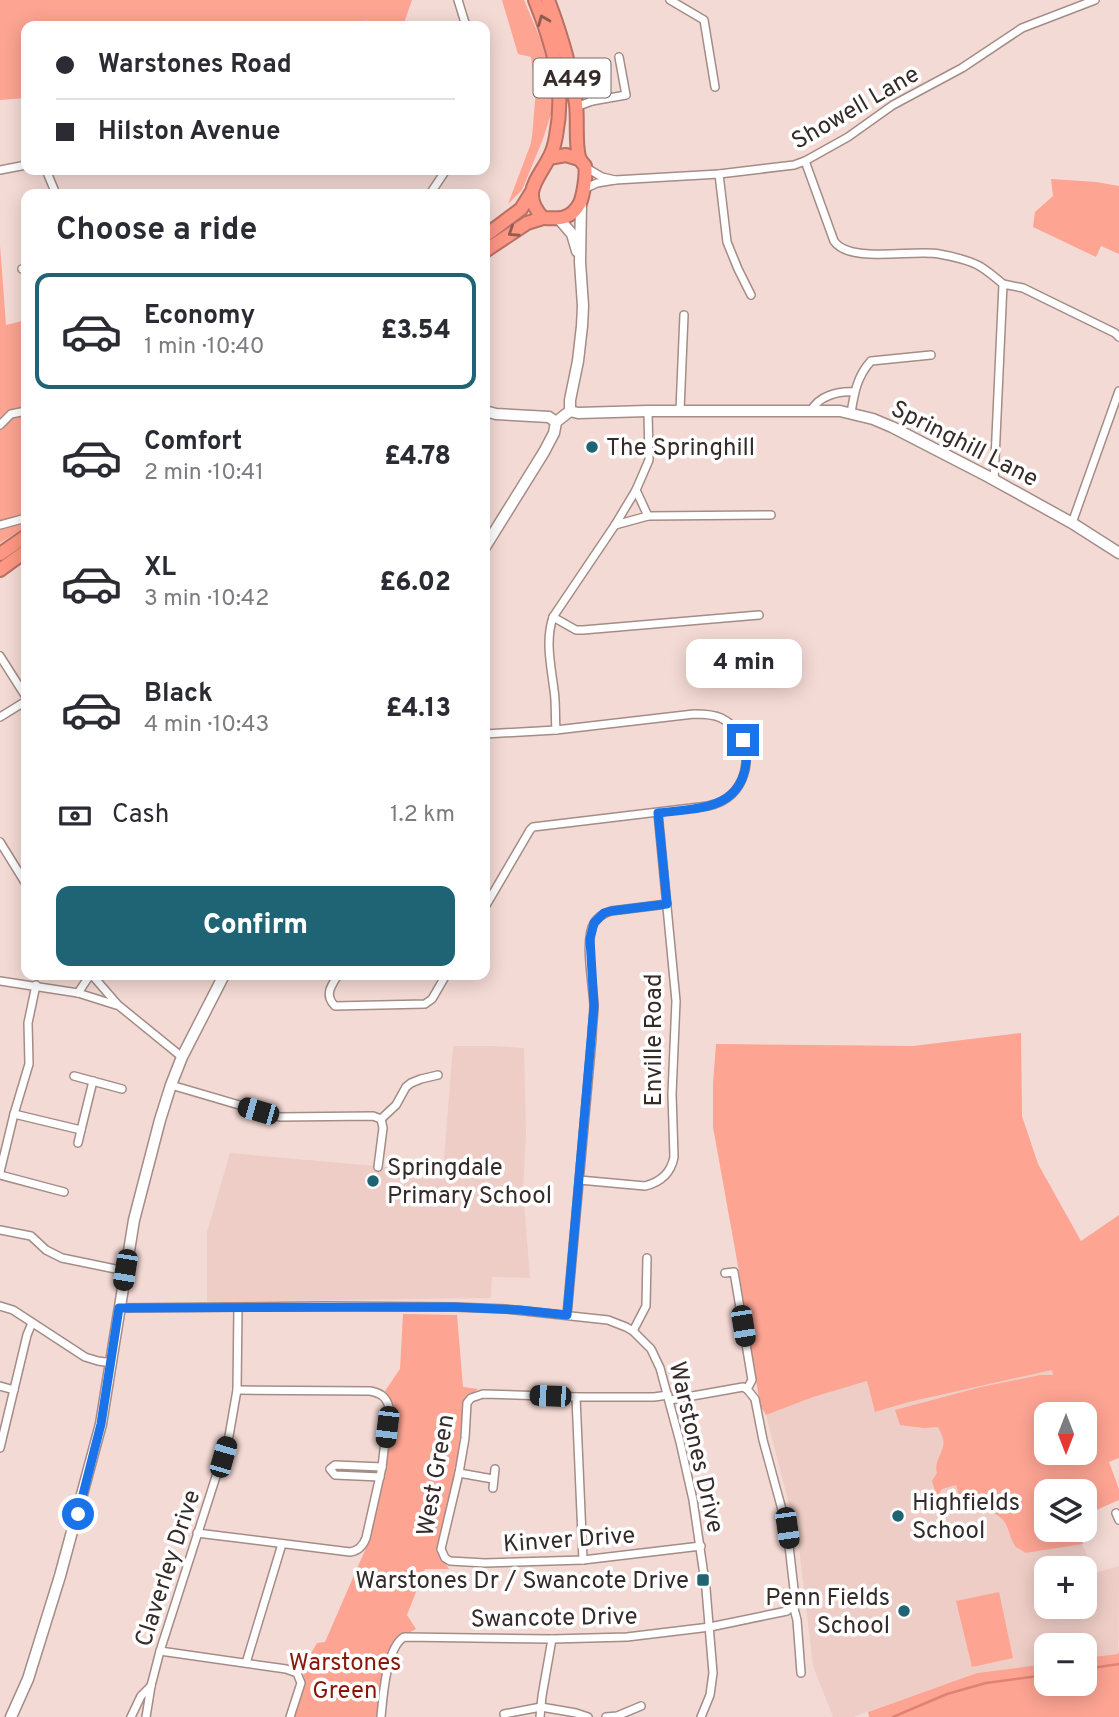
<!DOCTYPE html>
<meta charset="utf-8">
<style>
:root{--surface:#fff;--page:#f2f2f3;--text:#2b2b33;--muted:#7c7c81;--line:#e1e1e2;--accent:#1f6475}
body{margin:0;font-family:Overpass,sans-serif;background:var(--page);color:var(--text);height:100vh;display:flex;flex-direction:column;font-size:26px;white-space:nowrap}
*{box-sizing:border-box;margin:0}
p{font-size:23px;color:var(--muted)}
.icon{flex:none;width:38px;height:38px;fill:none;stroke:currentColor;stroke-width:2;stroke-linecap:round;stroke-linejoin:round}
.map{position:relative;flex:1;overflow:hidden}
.side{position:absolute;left:21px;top:189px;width:469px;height:791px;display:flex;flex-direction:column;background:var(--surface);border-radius:14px;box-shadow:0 4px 18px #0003}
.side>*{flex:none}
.top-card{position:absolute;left:21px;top:21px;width:469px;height:154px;border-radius:14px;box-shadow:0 4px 18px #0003;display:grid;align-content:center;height:154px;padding:0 35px;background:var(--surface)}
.needle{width:46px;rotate:180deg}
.controls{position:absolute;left:1034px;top:1402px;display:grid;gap:14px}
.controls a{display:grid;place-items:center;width:63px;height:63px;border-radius:14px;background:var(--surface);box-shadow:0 4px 18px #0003;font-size:35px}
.end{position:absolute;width:32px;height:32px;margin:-16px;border:9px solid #1a73e8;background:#fff;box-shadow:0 0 0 4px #fff}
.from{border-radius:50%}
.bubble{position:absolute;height:49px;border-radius:14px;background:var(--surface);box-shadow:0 4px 18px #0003;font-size:23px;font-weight:800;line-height:49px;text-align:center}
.car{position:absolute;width:21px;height:42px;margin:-21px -10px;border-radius:9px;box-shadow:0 0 5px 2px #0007;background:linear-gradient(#222 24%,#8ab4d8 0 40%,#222 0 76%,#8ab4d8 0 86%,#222 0)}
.top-card b{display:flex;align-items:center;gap:24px;height:66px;font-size:26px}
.top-card b+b{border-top:2px solid var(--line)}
.top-card i{width:18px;height:18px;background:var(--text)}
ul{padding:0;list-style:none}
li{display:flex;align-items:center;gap:21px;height:116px;margin:0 14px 10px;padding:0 21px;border:4px solid transparent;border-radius:14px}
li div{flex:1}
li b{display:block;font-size:26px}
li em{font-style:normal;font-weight:800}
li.selected{border-color:var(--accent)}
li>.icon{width:63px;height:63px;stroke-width:1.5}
h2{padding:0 35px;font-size:32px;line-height:84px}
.pay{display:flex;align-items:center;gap:18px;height:77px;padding:0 35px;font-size:26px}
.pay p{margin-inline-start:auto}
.button{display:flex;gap:14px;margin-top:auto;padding:14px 35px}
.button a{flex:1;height:80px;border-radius:14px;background:var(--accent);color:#fff;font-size:28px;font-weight:800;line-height:80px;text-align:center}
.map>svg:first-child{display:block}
.built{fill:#eecdc6;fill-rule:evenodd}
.green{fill:#fda493;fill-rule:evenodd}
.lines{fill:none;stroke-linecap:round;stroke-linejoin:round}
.stream{stroke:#e28372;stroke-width:2.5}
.street-casing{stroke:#a48c87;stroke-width:10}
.secondary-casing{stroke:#a48c87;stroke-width:13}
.highway-casing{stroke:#b87164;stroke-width:16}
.street{stroke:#fff;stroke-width:7}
.secondary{stroke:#fff;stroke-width:10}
.highway{stroke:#fe9784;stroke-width:12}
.oneway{stroke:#8f5c52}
.route{stroke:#1a73e8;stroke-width:9}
.poi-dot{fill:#1f6475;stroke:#fff;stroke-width:2.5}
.labels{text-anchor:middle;stroke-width:7;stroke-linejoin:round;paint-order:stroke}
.shield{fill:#fff;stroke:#726b69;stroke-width:2}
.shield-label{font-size:23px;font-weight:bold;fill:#352b29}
.street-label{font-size:24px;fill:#352b29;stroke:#fff}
.poi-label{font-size:24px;fill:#352b29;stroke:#fff;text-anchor:start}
.park-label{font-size:24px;fill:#891809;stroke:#fff}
</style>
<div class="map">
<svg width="1119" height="1717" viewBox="0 0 1119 1717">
<rect width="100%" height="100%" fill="#f4dad5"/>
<g class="built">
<polygon points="453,1046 493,1046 524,1048 526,1135 523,1190 530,1278 492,1277 491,1298 207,1302 207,1232 230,1153 443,1172"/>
<path d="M1068 1366 1103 1464 1085 1491H1046V1530H1075L1096 1573 1119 1566 1118 1654 1085 1658V1645H1046V1664L977 1673 853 1717H833L813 1666 798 1539 766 1415 812 1397 867 1381 876 1412 909 1402ZM1046 1414H1085V1452H1046ZM1046 1568H1085V1606H1046Z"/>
</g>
<g class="green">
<polygon points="0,0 412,0 403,26 367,26 367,20 357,26 26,26 26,98 0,100"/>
<polygon points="502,0 524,0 543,45 550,68 554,105 543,139 522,190 508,204 530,146 532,137 536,90 531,57 518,54"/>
<polygon points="1051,179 1096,182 1119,186 1119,254 1101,246 1096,257 1033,227 1035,212 1053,196"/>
<polygon points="0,245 6,325 26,320 26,527 0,543"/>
<path d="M1021 1033 1022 1116 1038 1164 1081 1241 1119 1215V1458L1109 1462 1119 1489V1500L1085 1515V1491H1046V1530H1078L1083 1544 1025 1553C1025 1552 1017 1548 1016 1547 1009 1539 1010 1526 1001 1518 985 1504 966 1510 948 1505L956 1502 958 1492 956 1485 942 1489 940 1492 942 1496 940 1498 936 1494 932 1481 937 1473C933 1460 946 1451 943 1439 942 1435 940 1431 938 1427L924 1428 900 1425 895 1410 981 1387 1040 1375H1053L1052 1370 909 1402 875 1412 867 1381 813 1397 766 1415 760 1405 738 1266 713 1127V1083L716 1044 913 1046ZM1046 1414H1085V1452H1046Z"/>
<polygon points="403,1314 457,1315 463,1387 478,1389 464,1401 456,1471 436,1550 449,1569 425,1569 407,1615 416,1629 396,1640 387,1662 380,1717 293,1717 305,1681 302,1669 317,1643 325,1642 369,1541 385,1475 394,1404 385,1391 400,1369"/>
<polygon points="999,1592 1013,1658 972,1667 956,1601"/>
<polygon points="1119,1650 1119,1717 869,1717 868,1712 977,1673 1046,1664 1046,1684 1085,1684 1085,1658 1118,1654"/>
</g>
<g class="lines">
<g class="stream">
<polyline points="1085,1669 1119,1664"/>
<polyline points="893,1717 947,1694 986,1683 1046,1675"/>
</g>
<defs>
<g id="street">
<polyline points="458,0 466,26"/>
<polyline points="670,0 704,20 715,87"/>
<polyline points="570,65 581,64 586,69 592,101 576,107"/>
<polyline points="592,101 626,95 619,57"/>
<path d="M805 161 834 241C849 264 914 249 939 254 951 256 972 261 981 267 989 272 996 278 1003 284"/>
<polyline points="0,170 26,165"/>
<polyline points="46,170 56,194"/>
<polyline points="719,174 727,242 738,269 751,295"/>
<polyline points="615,180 719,174 794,165 805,161 848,137 893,105 962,68 1022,28 1095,0"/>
<polyline points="584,189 597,183 615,180 602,177 585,167"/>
<polyline points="430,194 446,170"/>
<polyline points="22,269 26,268"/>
<polyline points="680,410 684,315"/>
<path d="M811 411C818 396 838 391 854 392"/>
<path d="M851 413C854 394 857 376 871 361L931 355"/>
<polyline points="0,425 11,414 26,411"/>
<polyline points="994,481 1003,284 1023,288 1115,333 1119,337"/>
<polyline points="648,516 771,515"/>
<polyline points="1072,523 1119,391"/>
<polyline points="0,525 26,518"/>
<polyline points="615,525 648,516 636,490"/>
<polyline points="553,617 576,630 583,630 759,615"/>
<polyline points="0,656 26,697"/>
<polyline points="0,717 26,701"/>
<path d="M556 730C555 716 556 703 554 690 551 666 545 641 553 617L615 525 636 490 649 460 648 411"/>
<path d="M485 734 556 730 694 714C703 714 713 714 721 718 750 732 754 772 732 794 725 801 717 804 708 806L533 827 530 830 485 907"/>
<polyline points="0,842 26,884"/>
<polyline points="92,975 118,1005 182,1057"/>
<path d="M338 975C331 986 324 995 335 1006L425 1004 432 999 446 975"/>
<polyline points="0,981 78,993 116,1005"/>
<polyline points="78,993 90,975"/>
<polyline points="74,1076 122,1089"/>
<polyline points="171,1085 280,1117 373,1116 381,1119 383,1128 378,1167"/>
<polyline points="14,1114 81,1130 93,1081"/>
<polyline points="381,1119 396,1105 406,1087 411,1083 421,1079 438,1075"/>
<polyline points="78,1143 81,1130"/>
<polyline points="0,1172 14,1114 29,1064 28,1023 36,985"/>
<polyline points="0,1175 64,1192"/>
<path d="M579 1180 645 1186C661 1182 671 1173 674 1157L672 1094 676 1001 658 813"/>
<polyline points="0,1230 31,1236 46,1250 62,1258 125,1271"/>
<polyline points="725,1273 734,1272 752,1380 747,1389"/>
<polyline points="0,1306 13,1310 85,1357 98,1361 112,1363"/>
<polyline points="119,1308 324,1306 455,1307 506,1309 608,1320 626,1327 633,1331 651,1349 660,1368 680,1442 693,1500 706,1589 713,1673 710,1695 701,1717"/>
<path d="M567 1315 592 1038C592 1027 594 1016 594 1005 593 984 584 940 594 923 598 917 604 913 611 911L667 904"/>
<polyline points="633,1331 646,1306 647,1258"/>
<polyline points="0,1386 14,1390"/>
<polyline points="747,1389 755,1399 763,1440 787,1528 795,1598 793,1605 797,1620 801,1673"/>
<polyline points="668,1395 654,1397 576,1397 483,1394 471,1398 467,1403 465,1438 459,1473 441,1549 445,1558 450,1561 485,1563 583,1560 701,1546"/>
<polyline points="576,1397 583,1560"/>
<polyline points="670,1400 743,1387 747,1389"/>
<polyline points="0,1448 27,1335 32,1323"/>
<polyline points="459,1473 493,1479"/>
<polyline points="380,1477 335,1475 330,1469 335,1465 382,1467"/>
<polyline points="493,1488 495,1469"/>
<polyline points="1116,1513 1119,1520"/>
<path d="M197 1533 350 1552C358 1551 363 1546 366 1538L382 1467 389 1407C386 1396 380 1393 370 1391L237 1390"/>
<polyline points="160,1651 286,1669 297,1673 301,1683 290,1717"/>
<polyline points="246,1663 282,1544"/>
<polyline points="504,1714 541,1707 576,1713 588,1717"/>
<polyline points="131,1717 141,1696 151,1686"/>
<polyline points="146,1717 151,1686 160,1651 229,1436 237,1390 238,1307"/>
<path d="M381 1717C383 1697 386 1648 404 1637L552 1639 627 1637 710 1627 787 1611 793 1605"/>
<polyline points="540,1717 542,1696 552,1639"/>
<polyline points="606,1717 617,1716 641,1706"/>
</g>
<g id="secondary">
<polyline points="559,219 572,234 577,251"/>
<polyline points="485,411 496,414 549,417 556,422"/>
<polyline points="570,411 578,413 648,411 840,411 873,419 892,427 987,476 1072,523 1119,553"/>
<polyline points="485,547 544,452 554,433 556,422 570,411 570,400 578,361 582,326 583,306 580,262 581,202"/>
<polyline points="11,1717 28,1679 60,1576 101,1424 134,1220 160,1120 171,1085 182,1057 224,975"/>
</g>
<g id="highway">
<path d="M535 0C553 46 566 85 556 136 555 142 553 150 550 156 538 180 520 193 543 218 559 219 571 220 580 203 583 196 587 174 585 166 583 163 580 161 579 157 575 142 578 120 576 104 571 67 561 34 548 0"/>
<polyline points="549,158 566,155 579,159"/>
<polyline points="485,236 521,209 531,193"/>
<polyline points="485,251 527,223 543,218"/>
<polyline points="0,554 26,536"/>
<polyline points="0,570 26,551"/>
</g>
</defs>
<use href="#street" class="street-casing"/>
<use href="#secondary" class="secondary-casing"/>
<use href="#highway" class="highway-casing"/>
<use href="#street" class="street"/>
<use href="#secondary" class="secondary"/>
<use href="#highway" class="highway"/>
</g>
<defs><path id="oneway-chevron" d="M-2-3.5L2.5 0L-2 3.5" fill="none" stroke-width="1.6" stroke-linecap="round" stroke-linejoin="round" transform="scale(1.75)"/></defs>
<g class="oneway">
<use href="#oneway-chevron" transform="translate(543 20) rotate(-112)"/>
<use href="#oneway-chevron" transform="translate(513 232) rotate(147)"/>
</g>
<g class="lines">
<path class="route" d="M78 1514 101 1424 119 1308 454 1307 520 1310 567 1315 594 1006 590 939 594 923 604 913 611 911 667 904 658 813C688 809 729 811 742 779 748 765 747 754 743 740"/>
</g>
<g class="poi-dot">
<circle cx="592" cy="447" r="7"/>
<circle cx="373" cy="1181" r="7"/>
<circle cx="898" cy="1516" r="7"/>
<rect x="696" y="1573" width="14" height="14" rx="3.5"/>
<circle cx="904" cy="1611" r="7"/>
</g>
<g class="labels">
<rect class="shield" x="533.5" y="58.5" width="77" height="39" rx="5"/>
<g class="shield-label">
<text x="572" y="86">A449</text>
</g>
<g class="street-label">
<text transform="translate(855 107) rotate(-30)" y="8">Showell Lane</text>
<text transform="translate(965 443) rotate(27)" y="8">Springhill Lane</text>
<text transform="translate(653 1040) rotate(-90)" y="8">Enville Road</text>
<text transform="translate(697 1447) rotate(77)" y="8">Warstones Drive</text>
<text transform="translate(435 1475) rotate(-80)" y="8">West Green</text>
<text transform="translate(569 1539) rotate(-4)" y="8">Kinver Drive</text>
<text transform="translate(167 1568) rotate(-72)" y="8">Claverley Drive</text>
<text transform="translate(554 1617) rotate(-1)" y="8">Swancote Drive</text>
</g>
<g class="poi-label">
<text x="606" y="455">The Springhill</text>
<text x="387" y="1175">Springdale<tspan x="387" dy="28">Primary School</tspan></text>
<text x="912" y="1510">Highfields<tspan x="912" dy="28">School</tspan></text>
<text x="689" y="1588" text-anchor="end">Warstones Dr / Swancote Drive</text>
<text x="890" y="1605" text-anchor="end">Penn Fields<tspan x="890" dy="28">School</tspan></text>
</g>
<g class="park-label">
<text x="345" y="1670">Warstones<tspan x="345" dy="28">Green</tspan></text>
</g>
</g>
</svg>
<div class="controls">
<a><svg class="needle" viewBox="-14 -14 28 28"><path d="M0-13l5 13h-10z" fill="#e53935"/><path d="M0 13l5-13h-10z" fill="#7c7c81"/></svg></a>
<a><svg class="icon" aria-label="layers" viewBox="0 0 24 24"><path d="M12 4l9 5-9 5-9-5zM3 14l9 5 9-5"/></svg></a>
<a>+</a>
<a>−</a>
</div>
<i class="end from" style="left:78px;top:1514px"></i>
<i class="end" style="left:743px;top:740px"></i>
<div class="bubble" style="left:686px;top:639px;width:116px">4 min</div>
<i class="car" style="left:258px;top:1111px;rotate:286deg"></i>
<i class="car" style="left:125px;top:1270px;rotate:189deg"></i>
<i class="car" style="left:743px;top:1326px;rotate:171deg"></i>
<i class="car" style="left:550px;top:1396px;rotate:272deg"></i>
<i class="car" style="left:387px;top:1427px;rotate:187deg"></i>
<i class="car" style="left:223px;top:1457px;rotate:16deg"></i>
<i class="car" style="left:787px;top:1528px;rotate:172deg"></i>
<div class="top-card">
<b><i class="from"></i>Warstones Road</b>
<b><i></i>Hilston Avenue</b>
</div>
<section class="side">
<h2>Choose a ride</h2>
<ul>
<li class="selected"><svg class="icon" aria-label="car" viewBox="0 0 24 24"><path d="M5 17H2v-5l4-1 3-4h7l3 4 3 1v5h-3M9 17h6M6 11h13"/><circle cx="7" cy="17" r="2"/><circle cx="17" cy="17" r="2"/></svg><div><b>Economy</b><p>1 min · 10:40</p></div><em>£3.54</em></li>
<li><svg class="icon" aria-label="car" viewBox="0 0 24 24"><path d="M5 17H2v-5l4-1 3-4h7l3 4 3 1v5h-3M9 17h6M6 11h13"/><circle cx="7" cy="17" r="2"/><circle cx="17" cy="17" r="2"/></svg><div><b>Comfort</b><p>2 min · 10:41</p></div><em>£4.78</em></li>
<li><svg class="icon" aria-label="car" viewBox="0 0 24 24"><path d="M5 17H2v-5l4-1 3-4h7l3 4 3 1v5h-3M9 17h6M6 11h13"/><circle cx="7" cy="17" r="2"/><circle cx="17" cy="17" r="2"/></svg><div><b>XL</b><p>3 min · 10:42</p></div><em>£6.02</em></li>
<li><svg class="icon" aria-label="car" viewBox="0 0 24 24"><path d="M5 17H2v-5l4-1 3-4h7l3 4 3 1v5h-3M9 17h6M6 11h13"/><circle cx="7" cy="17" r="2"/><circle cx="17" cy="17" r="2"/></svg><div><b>Black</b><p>4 min · 10:43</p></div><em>£4.13</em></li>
</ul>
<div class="pay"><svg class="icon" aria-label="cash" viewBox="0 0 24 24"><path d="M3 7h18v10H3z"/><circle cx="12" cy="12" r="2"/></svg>Cash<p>1.2 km</p></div>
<div class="button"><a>Confirm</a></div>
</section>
</div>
